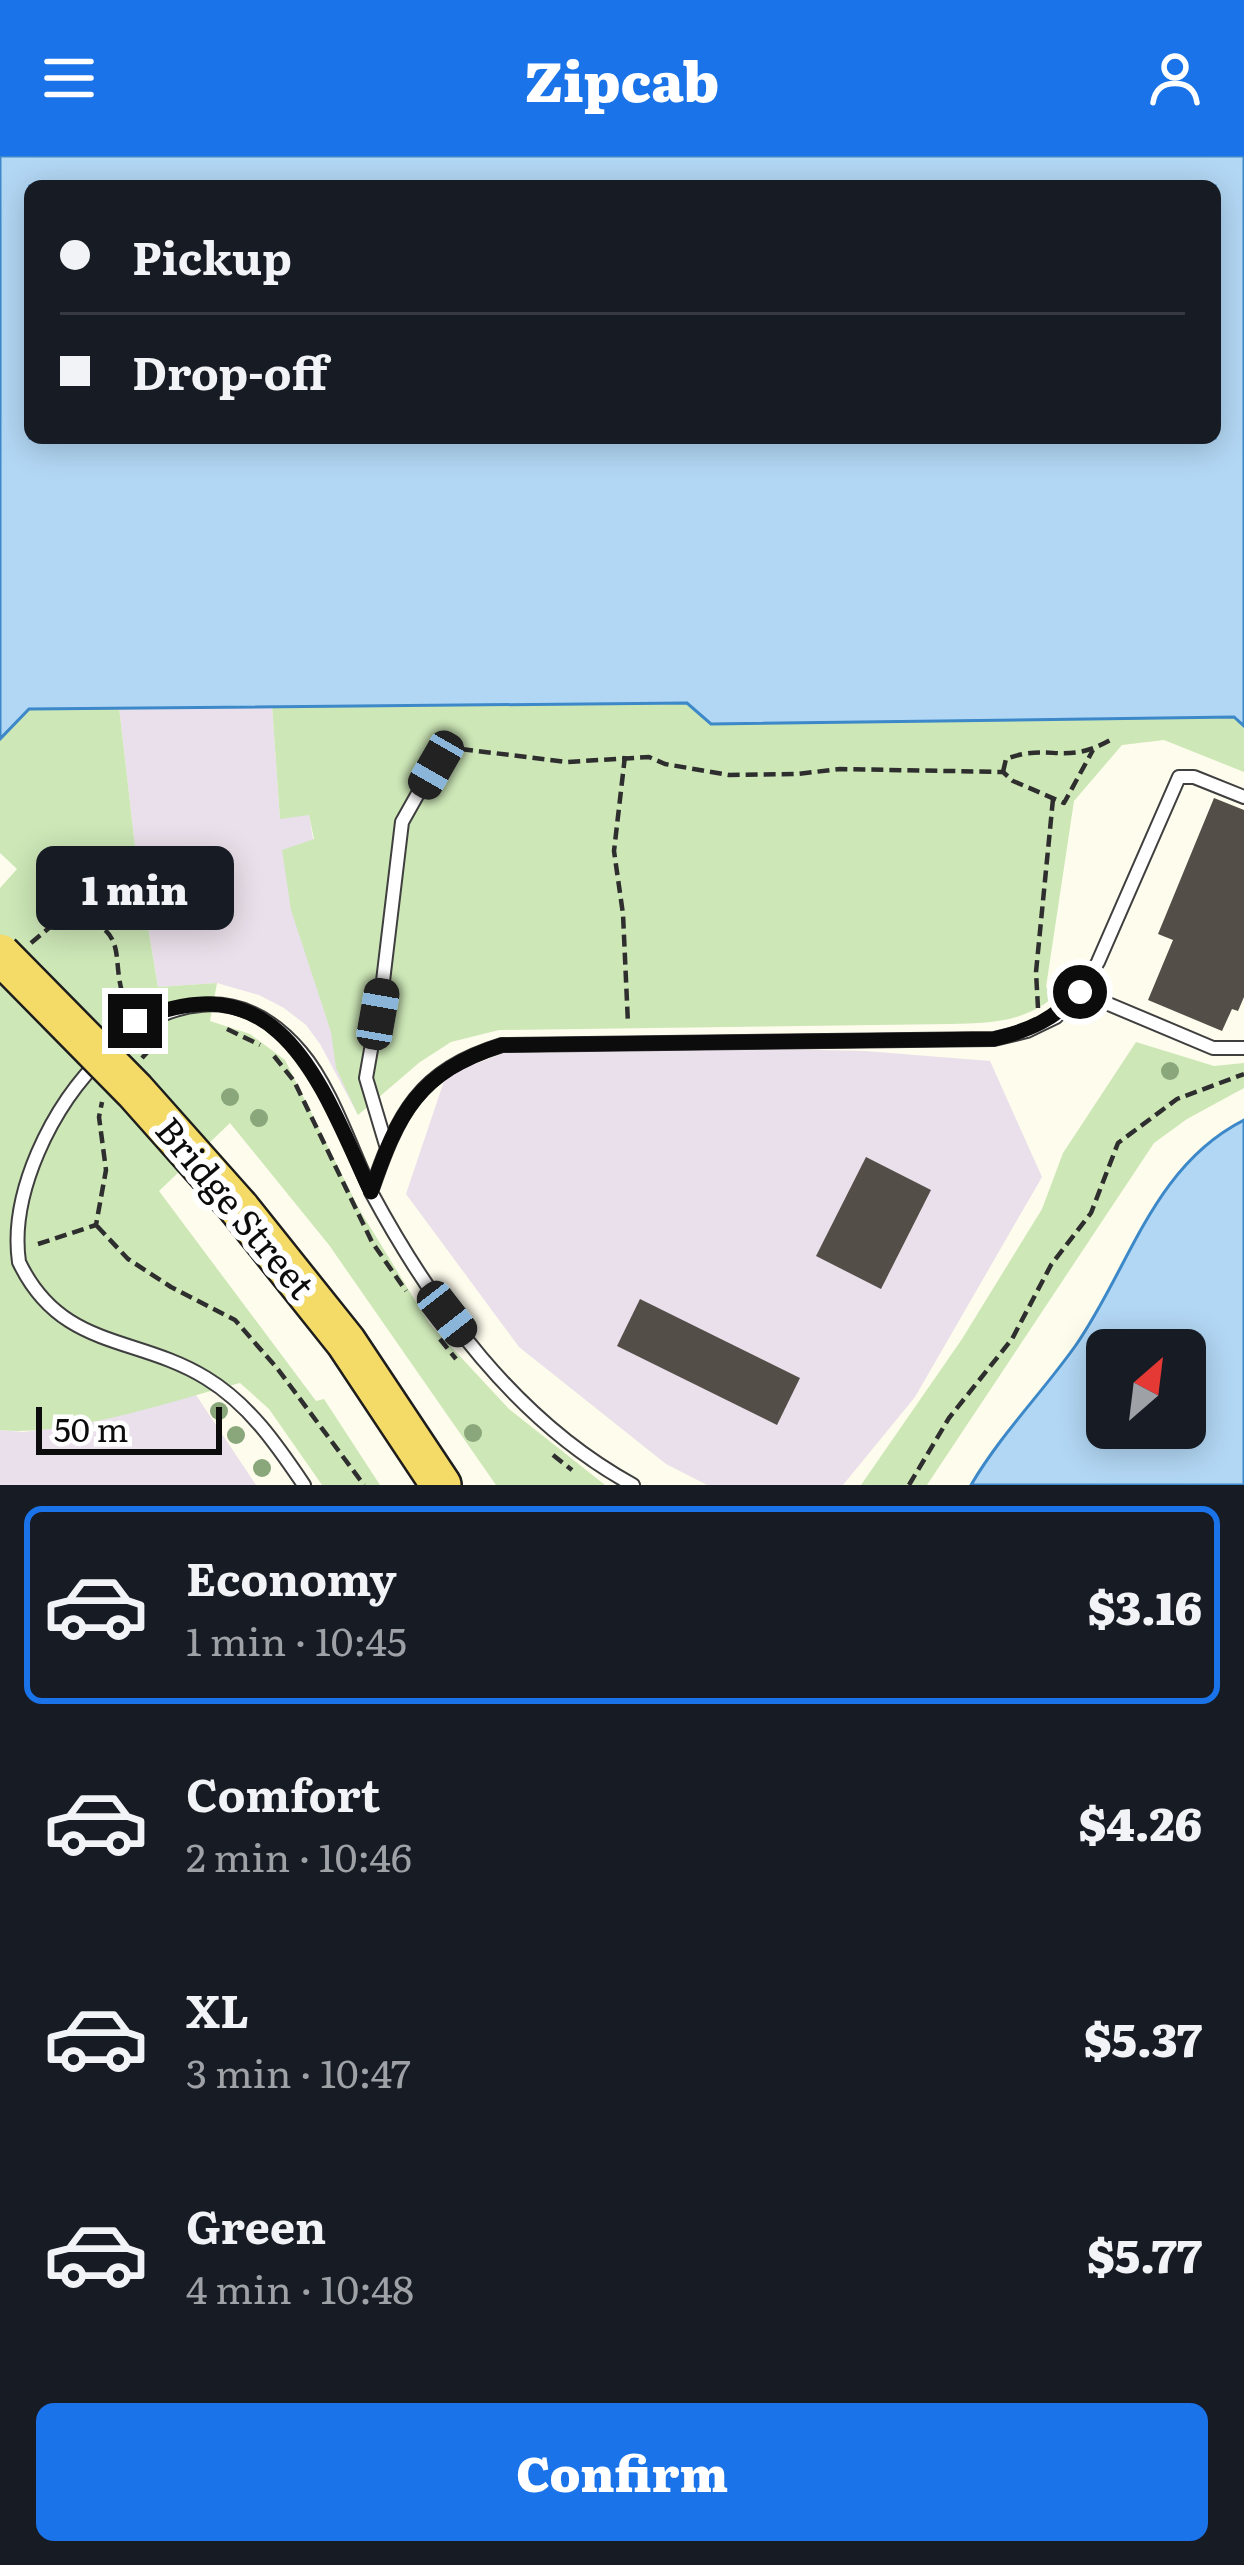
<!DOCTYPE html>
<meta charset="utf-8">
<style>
:root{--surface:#171b24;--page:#242831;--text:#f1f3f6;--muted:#9ea1a6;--line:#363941;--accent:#1a73e8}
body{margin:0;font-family:Literata,serif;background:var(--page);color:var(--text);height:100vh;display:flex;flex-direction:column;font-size:45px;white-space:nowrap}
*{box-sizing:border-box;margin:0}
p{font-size:39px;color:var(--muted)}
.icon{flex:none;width:66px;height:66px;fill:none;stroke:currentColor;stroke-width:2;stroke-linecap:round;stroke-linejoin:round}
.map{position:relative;height:1329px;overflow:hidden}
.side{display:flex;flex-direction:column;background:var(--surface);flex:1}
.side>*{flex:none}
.banner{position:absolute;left:24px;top:24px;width:1197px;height:264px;border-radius:18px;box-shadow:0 6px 30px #0003;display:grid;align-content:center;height:264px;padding:0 36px;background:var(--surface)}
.needle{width:78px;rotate:28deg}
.tools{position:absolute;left:1086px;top:1173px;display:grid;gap:24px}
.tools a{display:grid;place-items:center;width:120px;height:120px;border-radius:18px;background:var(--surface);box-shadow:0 6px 30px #0003;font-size:60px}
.scale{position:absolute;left:36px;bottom:30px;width:186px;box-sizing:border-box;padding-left:12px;border:6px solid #0c0c0c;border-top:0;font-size:33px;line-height:42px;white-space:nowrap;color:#0c0c0c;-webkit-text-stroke:9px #fff;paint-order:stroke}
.end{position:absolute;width:54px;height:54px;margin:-27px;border:15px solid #0c0c0c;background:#fff;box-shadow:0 0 0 6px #fff}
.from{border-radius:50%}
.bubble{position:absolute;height:84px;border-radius:18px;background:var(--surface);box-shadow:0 6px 30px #0003;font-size:39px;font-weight:800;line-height:84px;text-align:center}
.car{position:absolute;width:36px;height:72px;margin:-36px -18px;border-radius:15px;box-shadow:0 0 9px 3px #0007;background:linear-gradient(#222 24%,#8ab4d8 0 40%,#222 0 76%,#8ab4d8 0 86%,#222 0)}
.banner b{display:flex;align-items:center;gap:42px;height:114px;font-size:45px}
.banner b+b{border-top:3px solid var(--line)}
.banner i{width:30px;height:30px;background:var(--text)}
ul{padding:21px 0 0;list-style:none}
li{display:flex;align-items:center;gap:36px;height:198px;margin:0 24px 18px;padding:0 12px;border:6px solid transparent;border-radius:18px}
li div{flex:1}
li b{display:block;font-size:45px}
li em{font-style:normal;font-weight:800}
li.selected{border-color:var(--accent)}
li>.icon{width:108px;height:108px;stroke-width:1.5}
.action{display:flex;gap:24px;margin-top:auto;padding:24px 36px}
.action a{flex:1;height:138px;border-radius:18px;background:var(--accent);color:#fff;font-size:48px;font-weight:800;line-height:138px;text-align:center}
header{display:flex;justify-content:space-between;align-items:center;height:156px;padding:0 36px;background:var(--accent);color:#fff;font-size:54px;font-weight:800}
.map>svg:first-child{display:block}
.industrial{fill:#eae0eb}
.green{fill:#cde7b7}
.water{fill:#b2d7f4;stroke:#3c88c8;stroke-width:3;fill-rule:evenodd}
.building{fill:#544e49}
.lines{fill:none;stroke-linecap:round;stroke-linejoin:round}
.service-casing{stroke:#3f3f3f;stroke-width:16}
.primary-casing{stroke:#1d1d1d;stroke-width:44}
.path{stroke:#2e2e2e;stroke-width:4.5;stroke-dasharray:12 6;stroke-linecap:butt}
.service{stroke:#fff;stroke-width:12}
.primary{stroke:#f4da66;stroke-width:39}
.primary-bridge-casing{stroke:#1d1d1d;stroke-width:44;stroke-linecap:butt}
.primary-bridge{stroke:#f4da66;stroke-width:39}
.tree{fill:#89a77b}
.route{stroke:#0c0c0c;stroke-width:15}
.labels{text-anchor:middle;stroke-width:12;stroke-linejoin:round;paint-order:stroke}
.street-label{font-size:36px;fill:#0c0c0c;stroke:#fff}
</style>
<header><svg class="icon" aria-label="menu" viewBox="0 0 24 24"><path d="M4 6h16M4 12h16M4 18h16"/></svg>Zipcab<svg class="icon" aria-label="person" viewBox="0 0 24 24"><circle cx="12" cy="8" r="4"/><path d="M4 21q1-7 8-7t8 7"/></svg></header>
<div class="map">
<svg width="1244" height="1329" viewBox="0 0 1244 1329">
<rect width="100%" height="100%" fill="#fefcec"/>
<g class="industrial">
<polygon points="272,549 280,662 309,658 358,959 320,888 306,869 284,852 259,839 217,827 158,831 136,699 119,551"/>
<polygon points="777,893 865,895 990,905 1042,1021 915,1241 843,1329 707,1329 666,1308 519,1191 406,1038 446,919 504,897"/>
<polygon points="196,1239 256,1329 0,1329 0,1274 23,1276 62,1271"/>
</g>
<g class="green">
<path d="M687 547 712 568 1234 561 1244 570V616L1164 584 1122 589 1074 645 1046 831 1054 841C1021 867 991 867 950 868L499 874 451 886 420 906 358 959 336 912 331 876 291 754 282 694 314 683 309 659 280 663 272 549Z"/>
<path d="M119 551 136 699 158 831 217 827 210 865 250 878 285 904 359 1053 429 1167 509 1253 605 1329H496L329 1089 230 967 159 1035 316 1245 324 1243 380 1329H322L269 1253 240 1227C171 1245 69 1281 0 1274V732L17 713 0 697V583L28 553Z"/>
<polygon points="1136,886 1214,910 1244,907 1244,932 1187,963 1154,987 927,1329 861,1329 962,1183 1042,1053 1063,997"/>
</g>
<g class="water">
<path d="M0 0H1244V570L1234 561 711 568 687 547 29 553 0 583ZM30 30H1215V282H30Z"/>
<path d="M1244 964V1329H971C1001 1278 1042 1237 1076 1189 1130 1111 1153 1010 1244 964ZM1185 1194V1272H1107V1194Z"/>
</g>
<g class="building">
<polygon points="1214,642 1244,654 1244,841 1238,855 1232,853 1222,875 1148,844 1173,784 1158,778"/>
<polygon points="866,1001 931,1034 881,1133 816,1100"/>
<polygon points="640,1143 800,1222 777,1269 617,1190"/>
</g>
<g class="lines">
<defs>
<g id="service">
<polyline points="1080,836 1213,892 1244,892"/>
<polyline points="386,989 366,922 383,825 402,666 443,593"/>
<path d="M304 1329C277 1289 249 1248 206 1222 136 1179 61 1194 19 1106 0 974 178 750 301 896 331 931 351 993 371 1035"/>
<path d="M633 1329C516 1265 433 1151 371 1036 398 957 418 915 502 889L994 883 1027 875 1056 861 1080 836 1098 806 1179 621H1194L1244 641"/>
</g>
<polyline id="primary" points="239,1052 346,1186 441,1329"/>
</defs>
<use href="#service" class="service-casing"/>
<use href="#primary" class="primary-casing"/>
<g class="path">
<polyline points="461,593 567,606 649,601 665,608 729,619 797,618 840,613 1003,616 1013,625 1064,647 1093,594"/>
<polyline points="625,600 614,695 623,758 628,868"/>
<path d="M1003 616 1006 603C1051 586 1064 611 1112 583"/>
<path d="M31 787 68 756C140 777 103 804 130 856"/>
<polyline points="1038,852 1036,816 1053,643"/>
<polyline points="227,873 260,889"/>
<polyline points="274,900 294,925 372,1086 406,1135"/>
<polyline points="142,902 159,884"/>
<polyline points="97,1070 128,1103 171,1131 235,1164 277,1212 364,1329"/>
<polyline points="38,1088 96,1069 106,1014 99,961 102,946"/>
<polyline points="440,1183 456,1203"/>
<polyline points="553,1299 572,1314"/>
<polyline points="909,1329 949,1262 1012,1183 1051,1109 1091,1057 1118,987 1177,943 1244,918"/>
</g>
<use href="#service" class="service"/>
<use href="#primary" class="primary"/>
<defs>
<polyline id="primary-bridge" points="0,798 135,935 239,1052"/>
</defs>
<use href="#primary-bridge" class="primary-bridge-casing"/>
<use href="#primary-bridge" class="primary-bridge"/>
</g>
<g class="tree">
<circle cx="1170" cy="915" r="9"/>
<circle cx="230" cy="941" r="9"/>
<circle cx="259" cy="962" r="9"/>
<circle cx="219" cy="1255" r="9"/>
<circle cx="473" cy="1277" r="9"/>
<circle cx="236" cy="1279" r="9"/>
<circle cx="262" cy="1312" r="9"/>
</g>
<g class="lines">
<path class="route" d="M135 865C282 801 321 930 371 1036 398 957 418 916 502 889L994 883C1031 874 1054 863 1080 836"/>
</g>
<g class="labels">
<g class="street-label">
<text transform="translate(235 1052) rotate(50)" y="13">Bridge Street</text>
</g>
</g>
</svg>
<div class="tools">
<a><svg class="needle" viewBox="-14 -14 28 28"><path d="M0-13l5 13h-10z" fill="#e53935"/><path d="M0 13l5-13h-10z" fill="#9ea1a6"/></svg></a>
</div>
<div class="scale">50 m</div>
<i class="end from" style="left:1080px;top:836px"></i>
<i class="end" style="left:135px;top:865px"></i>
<div class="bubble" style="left:36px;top:690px;width:198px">1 min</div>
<i class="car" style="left:436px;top:609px;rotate:210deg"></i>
<i class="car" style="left:378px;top:858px;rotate:10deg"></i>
<i class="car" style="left:447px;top:1158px;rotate:142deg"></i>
<div class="banner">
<b><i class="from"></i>Pickup</b>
<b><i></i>Drop-off</b>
</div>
</div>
<section class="side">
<ul>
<li class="selected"><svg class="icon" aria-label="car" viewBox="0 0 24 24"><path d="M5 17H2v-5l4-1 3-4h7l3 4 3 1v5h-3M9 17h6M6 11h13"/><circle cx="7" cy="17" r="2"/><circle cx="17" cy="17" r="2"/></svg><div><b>Economy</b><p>1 min · 10:45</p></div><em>$3.16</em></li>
<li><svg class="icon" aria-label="car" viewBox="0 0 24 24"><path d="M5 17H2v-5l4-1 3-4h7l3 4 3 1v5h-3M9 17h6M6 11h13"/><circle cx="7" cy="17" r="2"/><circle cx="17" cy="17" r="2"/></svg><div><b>Comfort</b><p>2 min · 10:46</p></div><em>$4.26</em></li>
<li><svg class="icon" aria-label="car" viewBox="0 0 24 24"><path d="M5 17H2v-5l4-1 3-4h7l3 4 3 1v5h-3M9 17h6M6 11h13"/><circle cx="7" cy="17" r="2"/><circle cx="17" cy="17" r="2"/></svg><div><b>XL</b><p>3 min · 10:47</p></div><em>$5.37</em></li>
<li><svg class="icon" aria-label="car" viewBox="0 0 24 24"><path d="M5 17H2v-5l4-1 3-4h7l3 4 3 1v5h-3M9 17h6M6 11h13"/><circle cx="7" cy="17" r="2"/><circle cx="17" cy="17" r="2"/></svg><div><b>Green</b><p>4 min · 10:48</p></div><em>$5.77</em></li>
</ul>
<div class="action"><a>Confirm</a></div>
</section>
